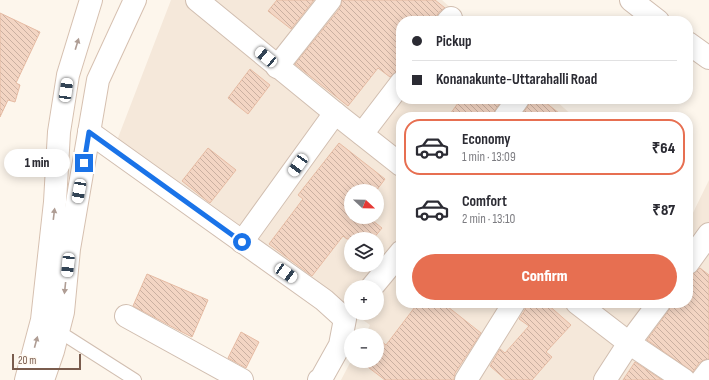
<!DOCTYPE html>
<meta charset="utf-8">
<style>
:root{--surface:#fff;--page:#f7f7f7;--text:#2b2b33;--muted:#7c7c81;--line:#e1e1e2;--accent:#e76f51}
body{margin:0;font-family:"Sofia Sans Condensed",sans-serif;background:var(--page);color:var(--text);height:100vh;display:flex;flex-direction:column;font-size:15px;white-space:nowrap}
*{box-sizing:border-box;margin:0}
p{font-size:13px;color:var(--muted)}
.icon{flex:none;width:22px;height:22px;fill:none;stroke:currentColor;stroke-width:2;stroke-linecap:round;stroke-linejoin:round}
.map{position:relative;flex:1;overflow:hidden}
.side{position:absolute;left:396px;top:112px;width:297px;height:196px;display:flex;flex-direction:column;background:var(--surface);border-radius:16px;box-shadow:0 2px 10px #0003}
.side>*{flex:none}
.top-card{position:absolute;left:396px;top:16px;width:297px;height:88px;border-radius:16px;box-shadow:0 2px 10px #0003;display:grid;align-content:center;height:88px;padding:0 16px;background:var(--surface)}
.needle{width:26px;rotate:112deg}
.controls{position:absolute;left:344px;top:184px;display:grid;gap:8px}
.controls a{display:grid;place-items:center;width:40px;height:40px;border-radius:50%;background:var(--surface);box-shadow:0 2px 10px #0003;font-size:20px}
.scale{position:absolute;left:12px;bottom:10px;width:69px;box-sizing:border-box;padding-left:4px;border:2px solid #7a5c4d;border-top:0;font-size:11px;line-height:14px;white-space:nowrap;color:#7a5c4d;-webkit-text-stroke:3px #fffaf3;paint-order:stroke}
.end{position:absolute;width:18px;height:18px;margin:-9px;border:5px solid #1a73e8;background:#fff;box-shadow:0 0 0 2px #fff}
.from{border-radius:50%}
.bubble{position:absolute;height:28px;border-radius:14px;background:var(--surface);box-shadow:0 2px 10px #0003;font-size:13px;font-weight:800;line-height:28px;text-align:center}
.car{position:absolute;width:12px;height:24px;margin:-12px -6px;border-radius:5px;box-shadow:0 0 3px 1px #0007;background:linear-gradient(#fff 24%,#345 0 40%,#fff 0 76%,#345 0 86%,#fff 0)}
.top-card b{display:flex;align-items:center;gap:14px;height:38px;font-size:15px}
.top-card b+b{border-top:1px solid var(--line)}
.top-card i{width:10px;height:10px;background:var(--text)}
ul{padding:7px 0 0;list-style:none}
li{display:flex;align-items:center;gap:12px;height:56px;margin:0 8px 6px;padding:0 8px;border:2px solid transparent;border-radius:16px}
li div{flex:1}
li b{display:block;font-size:15px}
li em{font-style:normal;font-weight:800}
li.on{border-color:var(--accent)}
li>.icon{width:36px;height:36px;stroke-width:1.5}
.button{display:flex;gap:8px;margin-top:auto;padding:8px 16px}
.button a{flex:1;height:46px;border-radius:24px;background:var(--accent);color:#fff;font-size:16px;font-weight:800;line-height:46px;text-align:center}
.map>svg:first-child{display:block}
.residential{fill:#f5e8da;fill-rule:evenodd}
.building{fill:url(#building-back-hatch);stroke:#e6bba3}
.lines{fill:none;stroke-linecap:round;stroke-linejoin:round}
.service-casing{stroke:#d1beb0;stroke-width:14}
.minor-casing{stroke:#d1beb0;stroke-width:24}
.secondary-casing{stroke:#d6c0b0;stroke-width:24}
.service{stroke:#fff;stroke-width:12}
.minor{stroke:#fff;stroke-width:22}
.secondary{stroke:#fff;stroke-width:22}
.oneway{fill:#af9d94}
.route{stroke:#1a73e8;stroke-width:5}
</style>
<div class="map">
<svg width="709" height="380" viewBox="0 0 709 380">
<defs>
<pattern id="building-back-hatch" width="6" height="6" patternUnits="userSpaceOnUse"><rect width="6" height="6" fill="#f3d5c3"/><path d="M-1 5l2 2M0 0l6 6M5-1l2 2" fill="none" stroke="#cab0a1"/></pattern>
</defs>
<rect width="100%" height="100%" fill="#fdf6ec"/>
<path class="residential" d="M171 0H442L465 21H401V99H554L574 117H401V303H688V217L690 219 709 180V380H341L351 361H377V335H365L370 325 353 313H377V287H351V311L116 143ZM351 191H377V217H351ZM351 239H377V265H351Z"/>
<g class="building">
<polygon points="277,0 314,0 291,29 268,11"/>
<polygon points="342,0 435,0 445,8 439,12 436,17 436,21 401,21 401,71 396,72 390,77 378,68 348,106 295,64 340,8"/>
<polygon points="0,13 40,32 16,83 20,85 15,102 8,100 0,117"/>
<polygon points="250,69 270,85 248,114 228,98"/>
<polygon points="461,99 503,99 495,110 493,117 448,117"/>
<polygon points="530,99 541,99 564,117 520,117 528,106"/>
<polygon points="339,143 385,179 376,191 351,191 351,217 368,217 382,228 373,239 347,239 343,236 312,276 269,244 303,199 298,195"/>
<polygon points="208,148 236,170 210,203 182,181"/>
<polygon points="700,268 709,275 709,359 704,360 699,363 693,372 647,340 669,310 671,303 688,303 688,275 693,274"/>
<polygon points="147,274 208,300 192,337 180,331 133,306"/>
<polygon points="418,303 443,303 481,333 455,373 454,380 385,380 360,361 377,361 377,338 386,345"/>
<polygon points="526,303 546,303 571,325 546,352 552,357 532,380 506,380 490,366 500,349 505,353 529,326 519,319 525,310"/>
<polygon points="241,332 259,342 246,368 228,358"/>
<polygon points="635,362 662,380 623,380"/>
</g>
<g class="lines">
<defs>
<polyline id="service" points="55,329 135,380"/>
<g id="minor">
<polyline points="197,0 335,113 401,165"/>
<polyline points="631,0 658,21"/>
<polyline points="448,21 451,18"/>
<polyline points="688,43 709,58"/>
<polyline points="277,67 330,0"/>
<polyline points="505,117 518,99"/>
<polyline points="89,132 324,300 345,319 340,345 321,379 319,380"/>
<polyline points="362,134 401,83"/>
<polyline points="242,242 335,113"/>
<polyline points="688,263 709,234"/>
<polyline points="372,287 401,252"/>
<polyline points="577,303 629,343 684,380"/>
<polyline points="126,316 242,380"/>
<polyline points="466,380 514,303"/>
<polyline points="605,380 629,343 659,303"/>
<polyline points="702,380 709,371"/>
</g>
<g id="secondary">
<polyline points="26,380 42,320 55,202 59,132 68,75 91,0"/>
<polyline points="43,380 53,351 63,312 69,249 98,80 135,0"/>
</g>
</defs>
<use href="#service" class="service-casing"/>
<use href="#minor" class="minor-casing"/>
<use href="#secondary" class="secondary-casing"/>
<use href="#service" class="service"/>
<use href="#minor" class="minor"/>
<use href="#secondary" class="secondary"/>
</g>
<defs><path id="oneway-solid" d="M-6-.8H1V-3.2L6.5 0L1 3.2V.8H-6Z"/></defs>
<g class="oneway">
<use href="#oneway-solid" transform="translate(77 44) rotate(-73)"/>
<use href="#oneway-solid" transform="translate(54 214) rotate(-83)"/>
<use href="#oneway-solid" transform="translate(65 288) rotate(96)"/>
<use href="#oneway-solid" transform="translate(36 342) rotate(-75)"/>
</g>
<g class="lines">
<polyline class="route" points="84,163 89,132 242,242"/>
</g>
</svg>
<div class="controls">
<a><svg class="needle" viewBox="-14 -14 28 28"><path d="M0-13l5 13h-10z" fill="#e53935"/><path d="M0 13l5-13h-10z" fill="#7c7c81"/></svg></a>
<a><svg class="icon" aria-label="layers" viewBox="0 0 24 24"><path d="M12 4l9 5-9 5-9-5zM3 14l9 5 9-5"/></svg></a>
<a>+</a>
<a>−</a>
</div>
<div class="scale">20 m</div>
<i class="end from" style="left:242px;top:242px"></i>
<i class="end" style="left:84px;top:163px"></i>
<div class="bubble" style="left:4px;top:149px;width:66px">1 min</div>
<i class="car" style="left:266px;top:57px;rotate:310deg"></i>
<i class="car" style="left:66px;top:90px;rotate:8deg"></i>
<i class="car" style="left:298px;top:165px;rotate:215deg"></i>
<i class="car" style="left:79px;top:191px;rotate:190deg"></i>
<i class="car" style="left:68px;top:265px;rotate:186deg"></i>
<i class="car" style="left:286px;top:273px;rotate:125deg"></i>
<div class="top-card">
<b><i class="from"></i>Pickup</b>
<b><i></i>Konanakunte-Uttarahalli Road</b>
</div>
<section class="side">
<ul>
<li class="on"><svg class="icon" aria-label="car" viewBox="0 0 24 24"><path d="M5 17H2v-5l4-1 3-4h7l3 4 3 1v5h-3M9 17h6M6 11h13"/><circle cx="7" cy="17" r="2"/><circle cx="17" cy="17" r="2"/></svg><div><b>Economy</b><p>1 min · 13:09</p></div><em>₹64</em></li>
<li><svg class="icon" aria-label="car" viewBox="0 0 24 24"><path d="M5 17H2v-5l4-1 3-4h7l3 4 3 1v5h-3M9 17h6M6 11h13"/><circle cx="7" cy="17" r="2"/><circle cx="17" cy="17" r="2"/></svg><div><b>Comfort</b><p>2 min · 13:10</p></div><em>₹87</em></li>
</ul>
<div class="button"><a>Confirm</a></div>
</section>
</div>
